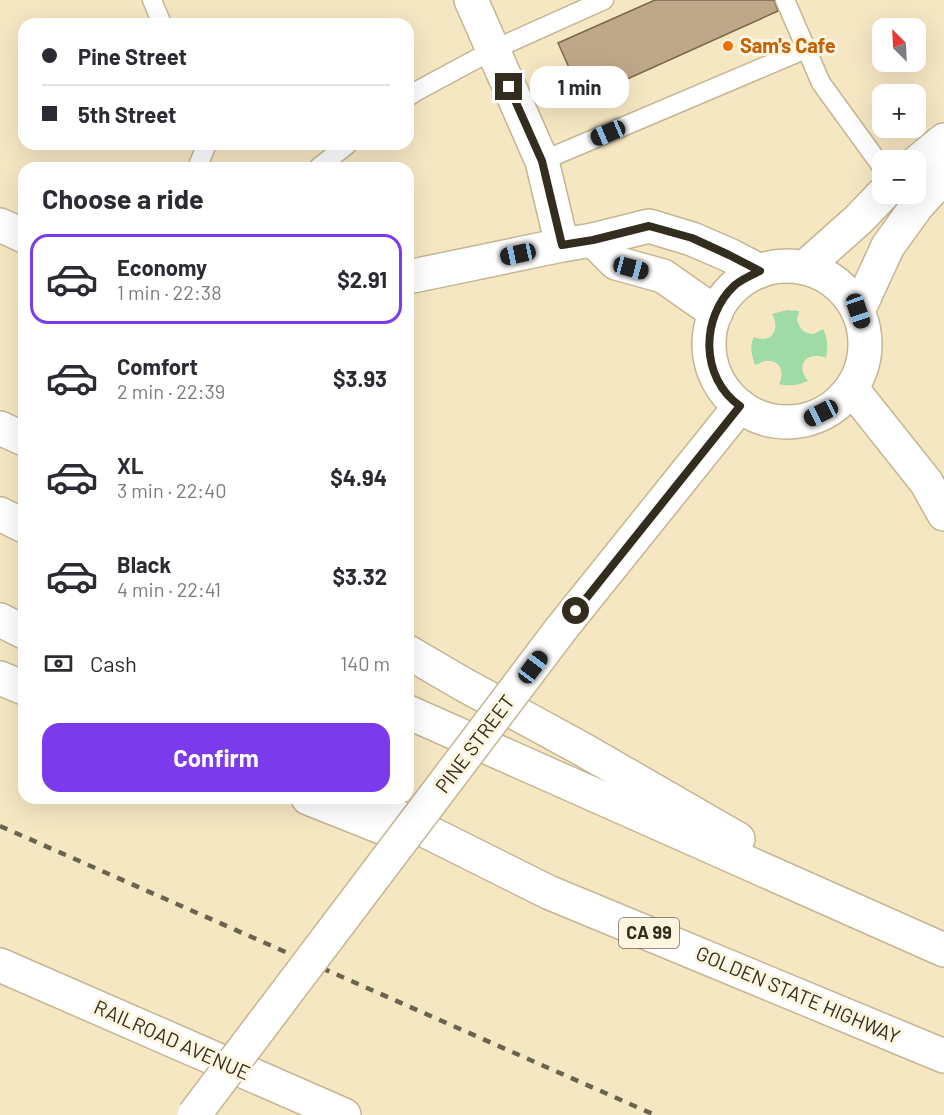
<!DOCTYPE html>
<meta charset="utf-8">
<style>
:root{--surface:#fff;--page:#f7f7f7;--text:#2b2b33;--muted:#7c7c81;--line:#e1e1e2;--accent:#7c3aed}
body{margin:0;font-family:Barlow,sans-serif;background:var(--page);color:var(--text);height:100vh;display:flex;flex-direction:column;font-size:22px;white-space:nowrap}
*{box-sizing:border-box;margin:0}
p{font-size:20px;color:var(--muted)}
.icon{flex:none;width:33px;height:33px;fill:none;stroke:currentColor;stroke-width:2;stroke-linecap:round;stroke-linejoin:round}
.map{position:relative;flex:1;overflow:hidden}
.drawer{position:absolute;left:18px;top:162px;width:396px;height:642px;display:flex;flex-direction:column;background:var(--surface);border-radius:18px;box-shadow:0 6px 24px #0002}
.drawer>*{flex:none}
.top-card{position:absolute;left:18px;top:18px;width:396px;height:132px;border-radius:18px;box-shadow:0 6px 24px #0002;display:grid;align-content:center;height:132px;padding:0 24px;background:var(--surface)}
.needle{width:39px;rotate:336deg}
.controls{position:absolute;left:872px;top:18px;display:grid;gap:12px}
.controls a{display:grid;place-items:center;width:54px;height:54px;border-radius:12px;background:var(--surface);box-shadow:0 6px 24px #0002;font-size:30px}
.end{position:absolute;width:27px;height:27px;margin:-14px;border:8px solid #322d1f;background:#fff;box-shadow:0 0 0 3px #fff}
.from{border-radius:50%}
.bubble{position:absolute;height:42px;border-radius:18px;background:var(--surface);box-shadow:0 6px 24px #0002;font-size:20px;font-weight:700;line-height:42px;text-align:center}
.car{position:absolute;width:18px;height:36px;margin:-18px -9px;border-radius:8px;box-shadow:0 0 4px 2px #0007;background:linear-gradient(#222 24%,#8ab4d8 0 40%,#222 0 76%,#8ab4d8 0 86%,#222 0)}
.top-card b{display:flex;align-items:center;gap:21px;height:57px;font-size:22px}
.top-card b+b{border-top:2px solid var(--line)}
.top-card i{width:15px;height:15px;background:var(--text)}
ul{padding:0;list-style:none}
li{display:flex;align-items:center;gap:18px;height:90px;margin:0 12px 9px;padding:0 12px;border:3px solid transparent;border-radius:18px}
li div{flex:1}
li b{display:block;font-size:22px}
li em{font-style:normal;font-weight:700}
li.selected{border-color:var(--accent)}
li>.icon{width:54px;height:54px;stroke-width:1.5}
h2{padding:0 24px;font-size:27px;line-height:72px}
.pay{display:flex;align-items:center;gap:15px;height:66px;padding:0 24px;font-size:22px}
.pay p{margin-inline-start:auto}
.button{display:flex;gap:12px;margin-top:auto;padding:12px 24px}
.button a{flex:1;height:69px;border-radius:18px;background:var(--accent);color:#fff;font-size:24px;font-weight:700;line-height:69px;text-align:center}
.map>svg:first-child{display:block}
.green{fill:#9edba7}
.building{fill:#bea889;stroke:#7b674a;stroke-width:1.5}
.lines{fill:none;stroke-linecap:round;stroke-linejoin:round}
.service-casing{stroke:#c4b693;stroke-width:21}
.minor-casing{stroke:#c4b693;stroke-width:36}
.tertiary-casing{stroke:#c4b693;stroke-width:36}
.motorway-casing{stroke:#c4b693;stroke-width:36}
.service{stroke:#fff;stroke-width:18}
.minor{stroke:#fff;stroke-width:33}
.tertiary{stroke:#fff;stroke-width:33}
.motorway{stroke:#fff;stroke-width:33}
.rail{stroke:#6a634e;stroke-width:4.5;stroke-dasharray:8 8;stroke-linecap:butt}
.tertiary-bridge-casing{stroke:#c4b693;stroke-width:36;stroke-linecap:butt}
.tertiary-bridge{stroke:#fff;stroke-width:33}
.route{stroke:#322d1f;stroke-width:8}
.food-dot{fill:#e8710a;stroke:#fdf5df;stroke-width:2}
.labels{text-anchor:middle;stroke-width:6;stroke-linejoin:round;paint-order:stroke}
.shield{fill:#fdf5df;stroke:#6f6959;stroke-width:1.5}
.shield-label{font-size:18px;font-weight:bold;fill:#322d1f}
.food-label{font-size:20px;font-weight:bold;fill:#c56008;stroke:#fdf5df;text-anchor:start}
.street-label{font-size:20px;fill:#322d1f;stroke:#fdf5df}
</style>
<div class="map">
<svg width="944" height="1115" viewBox="0 0 944 1115">
<rect width="100%" height="100%" fill="#f6e7c3"/>
<path class="green" d="M787 310 799 311 797 320C800 329 804 334 814 334L823 329C828 339 828 347 826 358 808 350 794 365 808 381 798 385 790 387 779 384 784 375 782 362 770 361 765 360 760 363 755 365 752 356 749 346 754 337 771 344 781 330 772 314Z"/>
<polygon class="building" points="655,0 774,0 778,11 583,99 558,43"/>
<g class="lines">
<defs>
<g id="service">
<polyline points="152,0 162,24"/>
<polyline points="785,0 821,83 882,167"/>
<polyline points="408,97 415,92 493,50 604,0"/>
<polyline points="542,161 806,49"/>
<polyline points="197,168 207,144"/>
<polyline points="318,168 348,144"/>
</g>
<g id="minor">
<polyline points="471,0 542,161 562,245"/>
<polyline points="915,164 944,140"/>
<polyline points="804,268 859,219 883,194"/>
<polyline points="858,311 888,246 917,206 944,176"/>
<polyline points="0,965 344,1115"/>
</g>
<g id="tertiary">
<polyline points="0,225 24,236"/>
<polyline points="593,240 616,263 663,276 716,313"/>
<circle cx="787" cy="344" r="78"/>
<polyline points="408,277 562,245 593,240 649,226 692,239 729,255 760,271"/>
<polyline points="852,389 926,482 944,514"/>
<polyline points="561,629 740,406"/>
</g>
<g id="motorway">
<polyline points="0,428 24,439"/>
<polyline points="0,514 24,526"/>
<polyline points="0,620 24,632"/>
<polyline points="408,652 461,683 582,749 738,839"/>
<polyline points="0,678 24,688"/>
<polyline points="408,712 944,950"/>
<polyline points="308,798 381,827"/>
<polyline points="360,798 548,892 944,1056"/>
</g>
</defs>
<use href="#service" class="service-casing"/>
<use href="#minor" class="minor-casing"/>
<use href="#tertiary" class="tertiary-casing"/>
<use href="#motorway" class="motorway-casing"/>
<use href="#service" class="service"/>
<use href="#minor" class="minor"/>
<use href="#tertiary" class="tertiary"/>
<use href="#motorway" class="motorway"/>
<polyline class="rail" points="0,826 655,1115"/>
<defs>
<polyline id="tertiary-bridge" points="194,1115 561,629"/>
</defs>
<use href="#tertiary-bridge" class="tertiary-bridge-casing"/>
<use href="#tertiary-bridge" class="tertiary-bridge"/>
</g>
<g class="lines">
<path class="route" d="M509 87 542 161 562 245 593 240 649 226 692 238 729 255 760 271C752 275 742 279 735 285 700 317 700 378 740 406L576 611"/>
</g>
<circle class="food-dot" cx="728" cy="46" r="6"/>
<g class="labels">
<rect class="shield" x="619" y="918" width="60" height="30" rx="4.5"/>
<g class="shield-label">
<text x="649" y="939">CA 99</text>
</g>
<g class="food-label">
<text x="740" y="53">Sam's Cafe</text>
</g>
<g class="street-label">
<text transform="translate(475 744) rotate(-53)" y="7">PINE STREET</text>
<text transform="translate(798 995) rotate(23)" y="7">GOLDEN STATE HIGHWAY</text>
<text transform="translate(172 1040) rotate(24)" y="7">RAILROAD AVENUE</text>
</g>
</g>
</svg>
<div class="controls">
<a><svg class="needle" viewBox="-14 -14 28 28"><path d="M0-13l5 13h-10z" fill="#e53935"/><path d="M0 13l5-13h-10z" fill="#7c7c81"/></svg></a>
<a>+</a>
<a>−</a>
</div>
<i class="end from" style="left:576px;top:611px"></i>
<i class="end" style="left:509px;top:87px"></i>
<div class="bubble" style="left:530px;top:66px;width:99px">1 min</div>
<i class="car" style="left:608px;top:133px;rotate:247deg"></i>
<i class="car" style="left:518px;top:254px;rotate:258deg"></i>
<i class="car" style="left:631px;top:268px;rotate:105deg"></i>
<i class="car" style="left:858px;top:311px;rotate:161deg"></i>
<i class="car" style="left:821px;top:413px;rotate:243deg"></i>
<i class="car" style="left:533px;top:667px;rotate:37deg"></i>
<div class="top-card">
<b><i class="from"></i>Pine Street</b>
<b><i></i>5th Street</b>
</div>
<section class="drawer">
<h2>Choose a ride</h2>
<ul>
<li class="selected"><svg class="icon" aria-label="car" viewBox="0 0 24 24"><path d="M5 17H2v-5l4-1 3-4h7l3 4 3 1v5h-3M9 17h6M6 11h13"/><circle cx="7" cy="17" r="2"/><circle cx="17" cy="17" r="2"/></svg><div><b>Economy</b><p>1 min · 22:38</p></div><em>$2.91</em></li>
<li><svg class="icon" aria-label="car" viewBox="0 0 24 24"><path d="M5 17H2v-5l4-1 3-4h7l3 4 3 1v5h-3M9 17h6M6 11h13"/><circle cx="7" cy="17" r="2"/><circle cx="17" cy="17" r="2"/></svg><div><b>Comfort</b><p>2 min · 22:39</p></div><em>$3.93</em></li>
<li><svg class="icon" aria-label="car" viewBox="0 0 24 24"><path d="M5 17H2v-5l4-1 3-4h7l3 4 3 1v5h-3M9 17h6M6 11h13"/><circle cx="7" cy="17" r="2"/><circle cx="17" cy="17" r="2"/></svg><div><b>XL</b><p>3 min · 22:40</p></div><em>$4.94</em></li>
<li><svg class="icon" aria-label="car" viewBox="0 0 24 24"><path d="M5 17H2v-5l4-1 3-4h7l3 4 3 1v5h-3M9 17h6M6 11h13"/><circle cx="7" cy="17" r="2"/><circle cx="17" cy="17" r="2"/></svg><div><b>Black</b><p>4 min · 22:41</p></div><em>$3.32</em></li>
</ul>
<div class="pay"><svg class="icon" aria-label="cash" viewBox="0 0 24 24"><path d="M3 7h18v10H3z"/><circle cx="12" cy="12" r="2"/></svg>Cash<p>140 m</p></div>
<div class="button"><a>Confirm</a></div>
</section>
</div>
